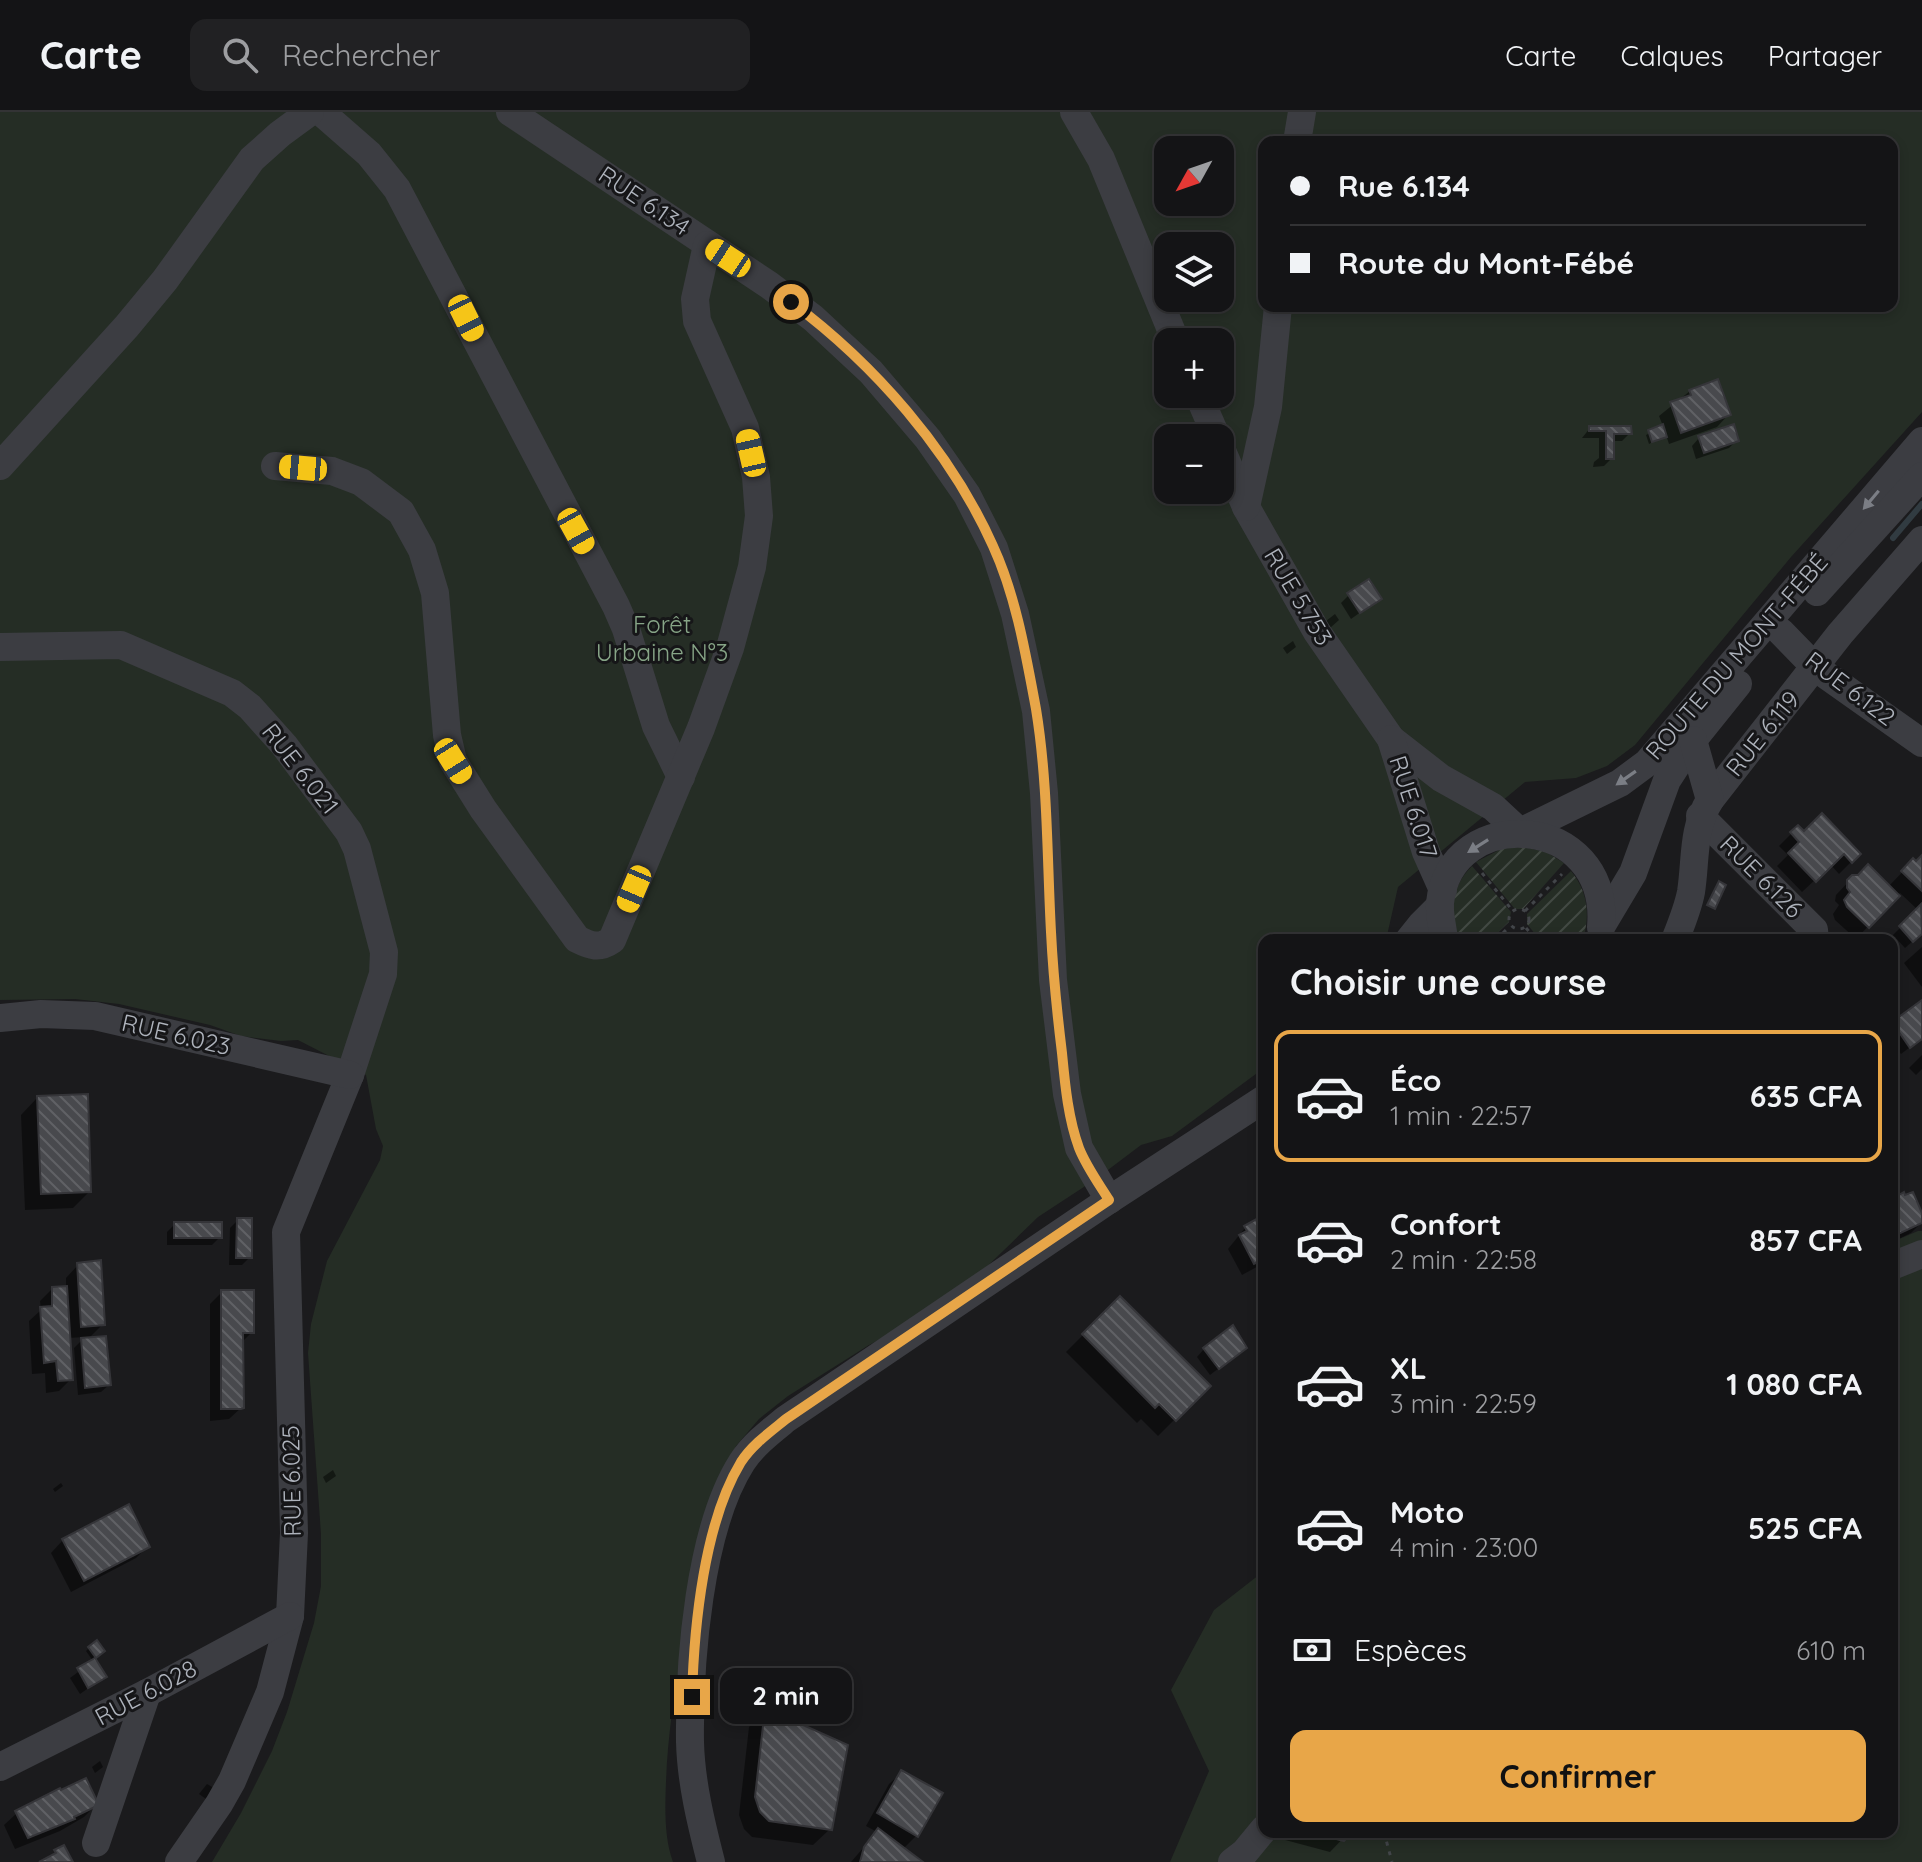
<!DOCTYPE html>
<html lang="fr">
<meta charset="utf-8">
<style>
:root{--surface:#141416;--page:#212123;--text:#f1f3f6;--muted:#9d9ea1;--line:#333335;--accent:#e8a648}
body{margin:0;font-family:Quicksand,sans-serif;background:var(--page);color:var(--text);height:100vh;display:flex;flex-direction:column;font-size:30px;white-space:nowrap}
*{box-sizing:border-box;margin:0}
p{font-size:26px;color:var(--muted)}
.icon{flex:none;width:44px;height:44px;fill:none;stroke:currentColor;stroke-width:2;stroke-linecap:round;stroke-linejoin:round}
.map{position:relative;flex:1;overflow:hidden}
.drawer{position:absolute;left:1258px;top:822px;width:640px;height:904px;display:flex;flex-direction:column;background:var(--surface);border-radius:16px;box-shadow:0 4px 12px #0003,0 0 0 2px var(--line)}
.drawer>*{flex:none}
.guide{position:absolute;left:1258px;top:24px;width:640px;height:176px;border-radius:16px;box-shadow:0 4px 12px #0003,0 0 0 2px var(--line);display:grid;align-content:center;height:176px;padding:0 32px;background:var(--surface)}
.needle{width:52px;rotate:230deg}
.tools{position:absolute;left:1154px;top:24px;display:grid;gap:16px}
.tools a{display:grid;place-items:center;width:80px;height:80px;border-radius:16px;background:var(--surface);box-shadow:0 4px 12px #0003,0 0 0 2px var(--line);font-size:40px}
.end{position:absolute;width:36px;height:36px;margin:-18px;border:10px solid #e8a648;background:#111;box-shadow:0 0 0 4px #111}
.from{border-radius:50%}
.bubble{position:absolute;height:56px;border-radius:16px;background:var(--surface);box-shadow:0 4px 12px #0003,0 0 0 2px var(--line);font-size:26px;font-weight:700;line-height:56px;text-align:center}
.car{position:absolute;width:24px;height:48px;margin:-24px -12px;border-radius:10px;box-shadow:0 0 6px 2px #0007;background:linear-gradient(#f5c518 24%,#345 0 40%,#f5c518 0 76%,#345 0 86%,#f5c518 0)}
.guide b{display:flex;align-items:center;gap:28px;height:76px;font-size:30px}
.guide b+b{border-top:2px solid var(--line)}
.guide i{width:20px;height:20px;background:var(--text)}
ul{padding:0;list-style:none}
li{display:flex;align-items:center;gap:24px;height:132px;margin:0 16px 12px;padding:0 16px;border:4px solid transparent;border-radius:16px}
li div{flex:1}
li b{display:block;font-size:30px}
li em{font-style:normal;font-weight:700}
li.selected{border-color:var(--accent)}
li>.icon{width:72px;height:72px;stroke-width:1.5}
h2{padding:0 32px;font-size:36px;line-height:96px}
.pay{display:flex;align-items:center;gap:20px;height:88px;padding:0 32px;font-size:30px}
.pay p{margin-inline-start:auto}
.primary-button{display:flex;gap:16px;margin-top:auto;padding:16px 32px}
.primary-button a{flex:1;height:92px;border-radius:16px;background:var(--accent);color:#111;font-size:32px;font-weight:700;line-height:92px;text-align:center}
header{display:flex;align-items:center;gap:48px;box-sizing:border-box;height:112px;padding:0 40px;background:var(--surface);border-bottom:2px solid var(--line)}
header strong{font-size:38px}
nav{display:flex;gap:44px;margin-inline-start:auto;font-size:28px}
.search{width:560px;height:72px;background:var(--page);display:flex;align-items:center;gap:20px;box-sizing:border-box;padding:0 28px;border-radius:16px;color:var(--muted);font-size:30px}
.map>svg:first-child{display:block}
.park{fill:#252d25;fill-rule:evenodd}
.garden{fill:url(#garden-furrows)}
.shadow{fill:#0007}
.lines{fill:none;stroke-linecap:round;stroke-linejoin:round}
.stream{stroke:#313b41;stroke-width:6}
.building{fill:url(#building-back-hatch);stroke:#353539;stroke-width:2}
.path{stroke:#424549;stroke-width:3;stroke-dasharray:4 6;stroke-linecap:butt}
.minor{stroke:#3c3d42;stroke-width:28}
.oneway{fill:#7b7e85}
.route{stroke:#e8a648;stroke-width:10}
.labels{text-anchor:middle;stroke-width:6;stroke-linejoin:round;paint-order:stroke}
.street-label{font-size:24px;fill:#aeb3bc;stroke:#161618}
.park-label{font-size:24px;fill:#87a587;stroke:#161618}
</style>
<header>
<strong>Carte</strong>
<div class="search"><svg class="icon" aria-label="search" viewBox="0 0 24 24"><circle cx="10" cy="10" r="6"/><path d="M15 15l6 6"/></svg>Rechercher</div>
<nav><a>Carte</a><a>Calques</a><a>Partager</a></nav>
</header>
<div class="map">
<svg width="1922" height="1750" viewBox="0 0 1922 1750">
<defs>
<pattern id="garden-furrows" width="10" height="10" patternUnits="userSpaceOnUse" patternTransform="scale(2)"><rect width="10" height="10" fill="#252d25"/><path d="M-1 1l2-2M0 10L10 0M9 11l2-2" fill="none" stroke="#424943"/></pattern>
<pattern id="building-back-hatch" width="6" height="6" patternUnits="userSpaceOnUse" patternTransform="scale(2)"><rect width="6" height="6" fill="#48494d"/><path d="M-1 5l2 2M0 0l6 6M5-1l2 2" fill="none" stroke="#606165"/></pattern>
</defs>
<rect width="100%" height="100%" fill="#1b1b1d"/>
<g class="park">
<path d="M0 0H1922V300L1791 445 1635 633 1607 654 1576 666 1525 670 1398 775 1386 828H1264V956L1172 1024 1141 1033 1096 1067 1038 1105 969 1172 911 1211 869 1233 788 1284 759 1307 736 1334 722 1361C699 1463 670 1566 666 1670 665 1695 664 1726 673 1750H212L241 1701 272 1639 287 1600 314 1511 321 1474V1422L308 1241 311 1212 327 1149 380 1048 383 1034 376 1017 366 963 298 928 281 929 241 924 210 913 119 892 75 887 0 888ZM1264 30H1892V194H1264ZM1168 38H1220V90H1168ZM1168 134H1220V186H1168ZM1168 230H1220V282H1168ZM1168 326H1220V378H1168Z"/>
<polygon points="1918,1119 1922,1119 1922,1750 1170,1750 1209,1659 1171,1578 1214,1498 1264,1459 1264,1720 1892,1720 1892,1130"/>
</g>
<g class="garden">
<polygon points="1524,735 1546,740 1564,751 1523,797 1515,797 1476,750 1503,736"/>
<path d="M1472 754 1511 800 1509 810 1490 828H1456C1451 799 1450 776 1472 754Z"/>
<path d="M1571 759C1588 780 1590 802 1583 828H1540L1527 812V802Z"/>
</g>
<g class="shadow">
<polygon points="1690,279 1729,302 1717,315 1669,332 1666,323 1649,332 1646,323 1663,314 1659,304"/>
<polygon points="1590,316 1630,321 1622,329 1612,329 1612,346 1604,354 1593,355 1594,350 1599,346 1599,326 1582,326"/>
<polygon points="1699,326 1737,328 1729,336 1696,347 1692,334"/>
<polygon points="1349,483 1379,487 1351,507 1341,491"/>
<polygon points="1335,502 1339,508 1330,516 1326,509"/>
<polygon points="1293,529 1296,535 1287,542 1283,536"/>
<polygon points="1798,715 1804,722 1859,742 1839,762 1831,753 1802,780 1777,754 1788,743 1779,734"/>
<polygon points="1922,745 1922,821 1905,836 1893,823 1918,798 1900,781 1856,827 1835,808 1833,802 1839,793 1835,789 1836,783 1853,765 1888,775 1913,749 1916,751"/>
<polygon points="1922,835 1922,875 1904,851"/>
<polygon points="1922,890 1922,926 1901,942 1892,929 1892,913"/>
<polygon points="1922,943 1922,957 1916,963 1909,956"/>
<polygon points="37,986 89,1080 73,1096 25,1098 21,1003"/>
<polygon points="1892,1090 1922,1106 1922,1110 1911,1121 1892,1130"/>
<polygon points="1264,1105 1264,1151 1242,1163 1228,1137 1245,1116"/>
<polygon points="238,1108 250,1145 242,1153 229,1153 230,1116"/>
<polygon points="175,1112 220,1125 212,1133 167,1133 167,1120"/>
<polygon points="78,1153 103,1212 88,1227 109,1273 101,1280 78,1283 74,1236 85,1225 68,1226 71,1267 59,1279 46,1281 45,1261 32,1262 29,1209 41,1198 40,1189 52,1177 66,1176 66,1166"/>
<polygon points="222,1180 252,1220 241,1231 242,1295 229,1307 210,1309 210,1192"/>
<polygon points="1120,1186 1208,1274 1158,1324 1141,1307 1137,1311 1066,1240"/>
<polygon points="1204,1237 1236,1243 1210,1263 1197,1245"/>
<polygon points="333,1358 336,1364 326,1371 323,1365"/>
<polygon points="61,1371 63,1374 55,1380 53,1377"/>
<polygon points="63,1428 148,1434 136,1446 71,1480 51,1441"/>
<polygon points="89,1536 103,1539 93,1546 104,1565 80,1582 70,1566 93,1549 86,1539"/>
<polygon points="765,1598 830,1717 813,1733 752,1725 744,1717 739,1703 749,1615"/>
<polygon points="100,1649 103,1655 95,1661 92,1655"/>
<polygon points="902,1660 916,1724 903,1737 920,1750 851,1750 877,1720 866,1714 889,1672"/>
<polygon points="207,1672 214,1676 206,1687 199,1682"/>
<polygon points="96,1693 84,1705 60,1719 15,1737 4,1713 17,1701"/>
<polygon points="1279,1720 1349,1720 1330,1740 1274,1725"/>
</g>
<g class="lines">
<polyline class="stream" points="1893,426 1922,392"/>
</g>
<g class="building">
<polygon points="1718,267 1731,303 1681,321 1670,290 1691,283 1689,278"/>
<polygon points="1663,312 1667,325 1652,330 1648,318"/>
<polygon points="1734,312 1739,329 1704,341 1698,324"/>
<polygon points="1589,314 1631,314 1632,322 1614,322 1614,347 1606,347 1606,319 1589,319"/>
<polygon points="1369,467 1382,487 1360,501 1347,481"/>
<polygon points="1822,701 1861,742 1852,751 1844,742 1816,770 1788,741 1799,730 1790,720 1798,713 1804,719"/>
<polygon points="1922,743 1922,779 1901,759 1913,746 1916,749"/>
<polygon points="1868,752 1900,784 1869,816 1847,795 1844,788 1850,780 1847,776 1847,768 1852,763 1858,763"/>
<polygon points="1719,769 1726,773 1715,797 1707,793"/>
<polygon points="1921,792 1922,822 1913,830 1899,814"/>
<polygon points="1922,888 1922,927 1910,936 1892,910"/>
<polygon points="88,982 91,1080 41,1082 37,984"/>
<polygon points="1904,1080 1905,1083 1913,1080 1922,1101 1922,1111 1892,1125 1892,1087"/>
<polygon points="1264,1103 1264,1147 1254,1152 1239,1123 1247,1119 1244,1114"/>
<polygon points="237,1106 252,1106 252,1146 236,1146"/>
<rect x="174" y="1110" width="48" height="16"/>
<polygon points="101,1148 105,1213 81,1215 77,1151"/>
<polygon points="67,1174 73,1268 58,1269 56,1249 44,1251 40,1195 52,1194 52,1175"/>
<polygon points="221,1178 254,1178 254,1221 243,1221 244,1296 241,1297 221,1297"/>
<polygon points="1120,1184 1211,1274 1176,1309 1159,1292 1155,1296 1082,1222"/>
<polygon points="1233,1213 1247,1236 1219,1257 1203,1236"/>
<polygon points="106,1224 111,1273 85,1276 81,1226"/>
<polygon points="129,1392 150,1435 84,1469 62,1427"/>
<polygon points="97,1528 105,1539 96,1546 88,1535"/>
<polygon points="95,1546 107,1565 88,1576 77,1556"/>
<polygon points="765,1596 848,1633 832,1718 769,1709 760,1700 755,1685"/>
<polygon points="901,1658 943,1681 918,1725 877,1701"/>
<polygon points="86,1666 99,1693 74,1705 75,1707 28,1726 15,1699 60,1676 61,1678"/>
<polygon points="878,1716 923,1750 860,1750 864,1735"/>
<polygon points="1311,1720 1352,1720 1344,1729"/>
<polygon points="64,1733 73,1750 39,1750 56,1741 54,1738"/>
</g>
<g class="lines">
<g class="path">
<polyline points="1482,761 1512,798"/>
<circle cx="1519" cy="807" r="10"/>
<polyline points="1525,799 1562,762"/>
<polyline points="1526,816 1536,828"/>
<polyline points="1496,828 1510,814"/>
<polyline points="1384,1720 1392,1750"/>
</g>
<g class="minor">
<polyline points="321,0 369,42 397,77 616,494 626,517 656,614 681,665"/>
<polyline points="510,0 769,173 813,206 871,260 928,327 967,383 994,436 1015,502 1036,599 1044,681 1053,868 1067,982 1079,1036 1109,1088"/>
<polyline points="1074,0 1101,47 1176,230"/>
<polyline points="1297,30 1302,0"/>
<polyline points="1198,282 1217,326"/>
<polyline points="1220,334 1246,395 1317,520 1391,627 1441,666 1493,695 1520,720 1620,671 1647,651 1922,329"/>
<polyline points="0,354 127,214 165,168 252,47 280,22 310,0"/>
<path d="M275 354 332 359 361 370 401 400 422 438 435 481 447 623 453 649 483 697 577 827C591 834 599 837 612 828L701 616 730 536 752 455 759 404 756 365 745 316 697 209 695 187 707 133"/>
<polyline points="1246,395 1268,295 1278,194"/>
<polyline points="1817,480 1922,364"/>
<polyline points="1781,520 1816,556 1922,631"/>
<polyline points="0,535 121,533 232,581 250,595 284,633 349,720 357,737 384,840 383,862 350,963 286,1120 294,1421 290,1504 270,1580 232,1669 219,1692 179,1750"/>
<polyline points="1391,627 1426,740 1443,778"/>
<polyline points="1710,688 1840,522 1922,428"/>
<polyline points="1700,704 1814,818 1815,828"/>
<polyline points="1602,813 1633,761 1667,668 1693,628 1738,572"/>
<polyline points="1409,828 1421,813 1440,794"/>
<path d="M1444 828C1443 816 1439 803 1440 791 1450 691 1611 700 1601 815"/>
<path d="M1675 828C1681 813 1688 796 1691 780 1696 748 1692 717 1710 688L1693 628"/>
<polyline points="0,906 41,902 95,904 350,963"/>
<polyline points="1892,1154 1922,1142"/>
<polyline points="0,1655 147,1581 290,1504"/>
<polyline points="96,1731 147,1581"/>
<path d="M711 1750C701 1711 691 1670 690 1630 689 1550 699 1417 742 1350 753 1333 770 1320 786 1307L1109 1088 1264 987"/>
<polyline points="1232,1750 1245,1740 1264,1717"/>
</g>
</g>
<defs><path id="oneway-solid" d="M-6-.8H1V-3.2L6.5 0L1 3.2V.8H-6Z" transform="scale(2)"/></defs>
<g class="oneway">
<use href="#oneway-solid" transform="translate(1871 388) rotate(130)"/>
<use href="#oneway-solid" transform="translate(1626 666) rotate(145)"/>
<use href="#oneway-solid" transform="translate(1478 734) rotate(148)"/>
</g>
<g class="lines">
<path class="route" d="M692 1585C694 1514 704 1411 741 1350 752 1333 770 1320 786 1307L1109 1088C1099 1072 1086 1054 1079 1036 1068 1006 1065 972 1062 941 1057 900 1053 861 1051 820 1047 747 1048 670 1036 597 1026 543 1016 484 993 434 950 338 874 252 791 190"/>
</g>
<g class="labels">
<g class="street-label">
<text transform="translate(644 89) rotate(34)" y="8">RUE 6.134</text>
<text transform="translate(1298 485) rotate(59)" y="8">RUE 5.753</text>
<text transform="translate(1737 545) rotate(-49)" y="8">ROUTE DU MONT-FÉBÉ</text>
<text transform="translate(1850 577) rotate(37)" y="8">RUE 6.122</text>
<text transform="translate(1763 622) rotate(-51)" y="8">RUE 6.119</text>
<text transform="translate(300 657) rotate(52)" y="8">RUE 6.021</text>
<text transform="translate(1413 695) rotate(72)" y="8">RUE 6.017</text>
<text transform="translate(1761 765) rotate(45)" y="8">RUE 6.126</text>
<text transform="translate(176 923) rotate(13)" y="8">RUE 6.023</text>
<text transform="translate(292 1369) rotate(-91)" y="8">RUE 6.025</text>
<text transform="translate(146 1581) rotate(-28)" y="8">RUE 6.028</text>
</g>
<g class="park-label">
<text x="662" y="521">Forêt<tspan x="662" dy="28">Urbaine N°3</tspan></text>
</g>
</g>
</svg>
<div class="tools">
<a><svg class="needle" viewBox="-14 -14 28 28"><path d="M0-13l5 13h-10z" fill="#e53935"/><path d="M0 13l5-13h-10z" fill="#9d9ea1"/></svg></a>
<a><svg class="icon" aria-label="layers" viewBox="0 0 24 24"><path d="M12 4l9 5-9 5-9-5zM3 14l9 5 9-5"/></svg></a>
<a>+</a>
<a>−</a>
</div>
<i class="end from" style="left:791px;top:190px"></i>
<i class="end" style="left:692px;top:1585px"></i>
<div class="bubble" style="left:720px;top:1556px;width:132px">2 min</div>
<i class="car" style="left:728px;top:146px;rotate:303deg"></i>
<i class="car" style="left:466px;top:206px;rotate:154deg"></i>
<i class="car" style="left:751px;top:341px;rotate:347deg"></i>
<i class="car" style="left:303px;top:356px;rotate:275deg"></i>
<i class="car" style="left:576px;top:419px;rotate:151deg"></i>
<i class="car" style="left:453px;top:649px;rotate:148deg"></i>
<i class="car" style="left:634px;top:777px;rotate:203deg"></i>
<div class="guide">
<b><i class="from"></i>Rue 6.134</b>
<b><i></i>Route du Mont-Fébé</b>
</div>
<section class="drawer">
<h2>Choisir une course</h2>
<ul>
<li class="selected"><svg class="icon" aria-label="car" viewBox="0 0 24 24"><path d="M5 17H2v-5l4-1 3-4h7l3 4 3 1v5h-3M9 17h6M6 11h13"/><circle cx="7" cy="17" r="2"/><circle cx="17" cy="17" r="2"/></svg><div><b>Éco</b><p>1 min · 22:57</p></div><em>635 CFA</em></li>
<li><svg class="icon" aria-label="car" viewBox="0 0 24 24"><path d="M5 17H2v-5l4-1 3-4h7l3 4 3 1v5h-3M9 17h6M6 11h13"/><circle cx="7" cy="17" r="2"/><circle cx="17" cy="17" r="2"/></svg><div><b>Confort</b><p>2 min · 22:58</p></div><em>857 CFA</em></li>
<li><svg class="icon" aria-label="car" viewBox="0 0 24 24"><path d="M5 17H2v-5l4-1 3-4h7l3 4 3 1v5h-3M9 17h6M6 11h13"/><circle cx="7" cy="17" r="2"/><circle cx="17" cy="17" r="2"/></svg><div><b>XL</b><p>3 min · 22:59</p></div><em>1 080 CFA</em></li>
<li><svg class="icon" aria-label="car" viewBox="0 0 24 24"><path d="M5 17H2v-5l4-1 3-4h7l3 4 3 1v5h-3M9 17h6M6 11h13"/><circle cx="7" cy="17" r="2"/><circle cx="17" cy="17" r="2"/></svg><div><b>Moto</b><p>4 min · 23:00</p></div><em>525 CFA</em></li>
</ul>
<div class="pay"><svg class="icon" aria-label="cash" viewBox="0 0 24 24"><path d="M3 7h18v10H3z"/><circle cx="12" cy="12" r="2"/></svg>Espèces<p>610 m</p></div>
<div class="primary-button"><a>Confirmer</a></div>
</section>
</div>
